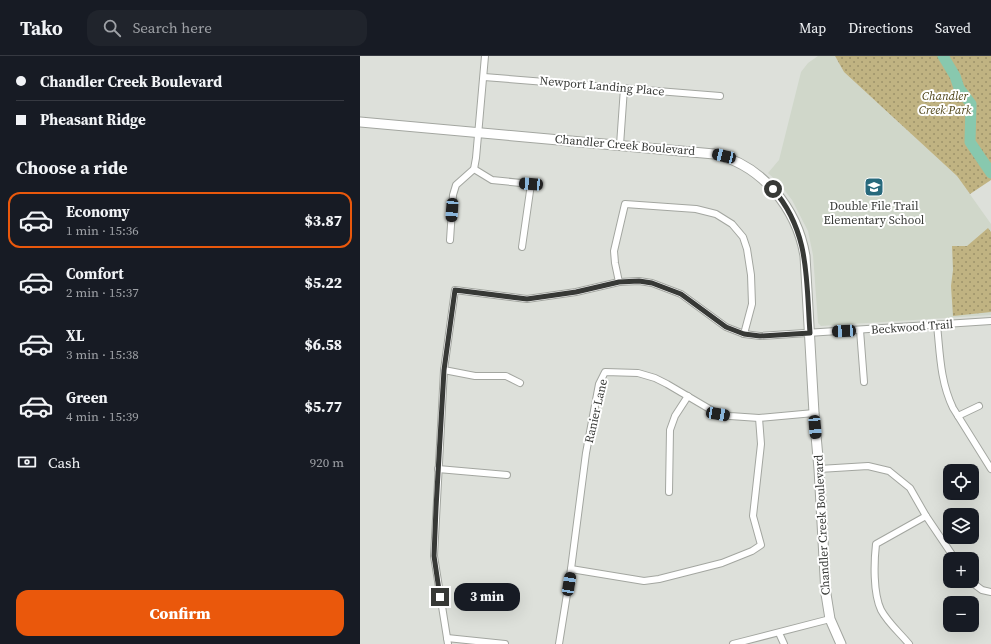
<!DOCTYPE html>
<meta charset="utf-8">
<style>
:root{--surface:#171b24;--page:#20242c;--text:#f1f3f6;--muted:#9ea1a6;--line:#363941;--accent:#ea580c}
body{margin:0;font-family:"Source Serif 4",serif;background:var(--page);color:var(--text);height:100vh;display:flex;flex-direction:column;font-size:15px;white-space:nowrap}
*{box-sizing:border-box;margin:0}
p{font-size:13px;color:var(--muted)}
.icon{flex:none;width:22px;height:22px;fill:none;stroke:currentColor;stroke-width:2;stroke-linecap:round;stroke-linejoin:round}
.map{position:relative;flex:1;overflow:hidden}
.drawer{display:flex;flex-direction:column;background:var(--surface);width:360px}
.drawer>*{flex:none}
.banner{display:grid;align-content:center;height:88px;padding:0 16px;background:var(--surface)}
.tools{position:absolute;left:583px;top:408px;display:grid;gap:8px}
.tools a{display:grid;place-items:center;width:36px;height:36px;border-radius:8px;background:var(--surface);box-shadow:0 4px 16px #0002;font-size:20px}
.end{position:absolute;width:18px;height:18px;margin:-9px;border:5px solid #373936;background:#fff;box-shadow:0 0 0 2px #fff}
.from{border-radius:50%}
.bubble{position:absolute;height:28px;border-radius:12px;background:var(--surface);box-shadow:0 4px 16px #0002;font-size:13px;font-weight:800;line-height:28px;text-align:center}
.car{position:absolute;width:12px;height:24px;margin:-12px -6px;border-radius:5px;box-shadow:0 0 3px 1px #0007;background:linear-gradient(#222 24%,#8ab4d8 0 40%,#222 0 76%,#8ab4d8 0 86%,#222 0)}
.banner b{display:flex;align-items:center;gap:14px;height:38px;font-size:15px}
.banner b+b{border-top:1px solid var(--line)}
.banner i{width:10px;height:10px;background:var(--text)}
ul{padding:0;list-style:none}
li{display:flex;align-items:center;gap:12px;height:56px;margin:0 8px 6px;padding:0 8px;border:2px solid transparent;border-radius:12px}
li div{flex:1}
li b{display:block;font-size:15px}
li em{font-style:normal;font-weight:800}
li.on{border-color:var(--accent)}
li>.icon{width:36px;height:36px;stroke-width:1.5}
h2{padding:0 16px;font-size:18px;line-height:48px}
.pay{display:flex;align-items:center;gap:10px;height:44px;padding:0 16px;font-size:15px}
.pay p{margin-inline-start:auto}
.cta{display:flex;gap:8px;margin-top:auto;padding:8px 16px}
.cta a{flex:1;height:46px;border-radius:12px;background:var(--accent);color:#fff;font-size:16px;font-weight:800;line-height:46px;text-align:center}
header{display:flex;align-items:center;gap:24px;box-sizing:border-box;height:56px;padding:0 20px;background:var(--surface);border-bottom:1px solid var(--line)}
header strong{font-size:19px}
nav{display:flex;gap:22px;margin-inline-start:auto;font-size:14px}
.search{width:280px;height:36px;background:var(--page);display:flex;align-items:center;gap:10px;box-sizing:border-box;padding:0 14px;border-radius:12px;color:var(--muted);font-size:15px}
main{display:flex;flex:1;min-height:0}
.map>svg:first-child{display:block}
.built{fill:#d0d7ca}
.park{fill:url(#park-dots)}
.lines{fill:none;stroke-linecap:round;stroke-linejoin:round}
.river{stroke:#88c8ae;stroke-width:11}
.street-casing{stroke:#a3a6a0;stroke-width:8}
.secondary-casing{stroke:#a3a6a0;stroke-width:11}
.street{stroke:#fff;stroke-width:6}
.secondary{stroke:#fff;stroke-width:9}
.route{stroke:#373936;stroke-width:5}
.labels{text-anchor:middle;stroke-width:4;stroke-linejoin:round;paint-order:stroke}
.street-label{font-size:12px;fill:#373936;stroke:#fff}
.park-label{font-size:12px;font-style:italic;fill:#4f4418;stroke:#fff}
.poi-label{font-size:12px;fill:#373936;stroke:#fff}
</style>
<header>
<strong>Tako</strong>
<div class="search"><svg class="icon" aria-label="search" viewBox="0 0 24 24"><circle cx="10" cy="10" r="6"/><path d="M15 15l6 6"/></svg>Search here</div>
<nav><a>Map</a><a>Directions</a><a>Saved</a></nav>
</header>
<main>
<section class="drawer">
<div class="banner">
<b><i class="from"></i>Chandler Creek Boulevard</b>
<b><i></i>Pheasant Ridge</b>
</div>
<h2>Choose a ride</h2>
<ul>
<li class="on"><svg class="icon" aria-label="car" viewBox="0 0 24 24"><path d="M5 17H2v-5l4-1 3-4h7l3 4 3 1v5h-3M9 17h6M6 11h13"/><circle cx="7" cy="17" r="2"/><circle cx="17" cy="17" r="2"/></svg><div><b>Economy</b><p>1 min · 15:36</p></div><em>$3.87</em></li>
<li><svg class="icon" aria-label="car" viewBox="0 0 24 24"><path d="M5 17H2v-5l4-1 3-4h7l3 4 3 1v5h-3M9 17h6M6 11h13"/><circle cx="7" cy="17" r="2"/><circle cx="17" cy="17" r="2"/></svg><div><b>Comfort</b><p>2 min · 15:37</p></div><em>$5.22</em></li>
<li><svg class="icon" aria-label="car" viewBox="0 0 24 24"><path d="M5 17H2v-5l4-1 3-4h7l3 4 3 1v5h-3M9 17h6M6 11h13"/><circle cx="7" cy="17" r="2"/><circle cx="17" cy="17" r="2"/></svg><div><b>XL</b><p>3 min · 15:38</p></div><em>$6.58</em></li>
<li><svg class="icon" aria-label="car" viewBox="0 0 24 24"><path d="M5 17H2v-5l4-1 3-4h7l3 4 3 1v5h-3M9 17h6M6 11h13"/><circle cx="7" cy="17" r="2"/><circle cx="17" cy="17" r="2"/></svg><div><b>Green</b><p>4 min · 15:39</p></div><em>$5.77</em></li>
</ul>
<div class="pay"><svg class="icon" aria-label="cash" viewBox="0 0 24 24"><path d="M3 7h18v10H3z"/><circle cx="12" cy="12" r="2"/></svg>Cash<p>920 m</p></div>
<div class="cta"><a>Confirm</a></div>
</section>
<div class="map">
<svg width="631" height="588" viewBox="0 0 631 588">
<defs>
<pattern id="park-dots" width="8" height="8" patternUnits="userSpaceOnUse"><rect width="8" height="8" fill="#c0b382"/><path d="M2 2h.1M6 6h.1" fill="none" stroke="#9d936b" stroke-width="1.8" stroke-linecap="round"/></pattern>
</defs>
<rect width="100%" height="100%" fill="#dde0da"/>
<polygon class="built" points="458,0 475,0 484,16 597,120 631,168 631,259 461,270 458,267 453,199 448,175 432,144 419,127 408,117 419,104 441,16 448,7"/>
<g class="park">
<polygon points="475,0 631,0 631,124 610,138 597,120 484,16"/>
<polygon points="628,172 631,176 631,256 593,260 591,230 593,214 592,190 607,190"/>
</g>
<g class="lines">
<polyline class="river" points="583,0 595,20 599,32 611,48 610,86 631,117"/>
<defs>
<g id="street">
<polyline points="124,21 360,40"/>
<polyline points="260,89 264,32"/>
<polyline points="114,113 132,124 171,128 162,191"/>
<polyline points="90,184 93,139 96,129 114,113 116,102 125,0"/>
<polyline points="259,226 255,207 254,195 265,148 336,153 356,158 372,168 383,181 387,193 391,219 392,248 384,278"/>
<path d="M577 269C580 297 580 325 593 352L631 413"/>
<polyline points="500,274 504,326"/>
<polyline points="84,314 115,320 146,320 160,327"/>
<polyline points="598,360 619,350"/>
<polyline points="78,413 147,419"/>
<polyline points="459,413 508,410 529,415 550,432 566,460 595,503"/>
<polyline points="309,436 310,374 315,360 328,340"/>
<polyline points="211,513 284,525 299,523 362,507 392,495 401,489 393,460 401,388 399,362"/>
<polyline points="610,525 622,534 631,536"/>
<polyline points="419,577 424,588"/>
<polyline points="87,582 145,588"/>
<polyline points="88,588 74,500 84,314 95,234 167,243 216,236 259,226 279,225 292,227 321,238 366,271 384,278 400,280 631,265"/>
<polyline points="199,588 211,513 226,397 239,328 245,316 278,317 295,322 307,328 358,358 370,360 399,362 454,357"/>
<polyline points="373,588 470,563"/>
<path d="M549 588C540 577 528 567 521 554 513 537 514 506 516 488L566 460"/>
</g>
<path id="secondary" d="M0 66 354 98C402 109 437 152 445 200L454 357 459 413 466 538 470 563 481 588"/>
</defs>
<use href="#street" class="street-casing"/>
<use href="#secondary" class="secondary-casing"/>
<use href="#street" class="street"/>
<use href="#secondary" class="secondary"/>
</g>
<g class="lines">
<path class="route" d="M80 541 74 500 76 452 84 314 95 234 167 243 216 236 259 226 279 225 292 227 321 238 366 271 384 278 400 280 450 277C446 223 450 176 413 133"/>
</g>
<defs>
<symbol id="school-square" viewBox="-11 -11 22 22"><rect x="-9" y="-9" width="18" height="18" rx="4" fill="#27697c" stroke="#fff"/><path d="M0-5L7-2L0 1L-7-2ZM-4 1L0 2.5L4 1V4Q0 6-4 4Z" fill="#fff"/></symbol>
</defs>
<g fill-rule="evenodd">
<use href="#school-square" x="503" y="120" width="22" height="22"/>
</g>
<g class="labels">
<g class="street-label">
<text transform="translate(242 30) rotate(5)" y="4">Newport Landing Place</text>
<text transform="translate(265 89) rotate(5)" y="4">Chandler Creek Boulevard</text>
<text transform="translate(552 271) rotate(-4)" y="4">Beckwood Trail</text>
<text transform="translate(236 355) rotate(-77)" y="4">Ranier Lane</text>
<text transform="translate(462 469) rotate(-93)" y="4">Chandler Creek Boulevard</text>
</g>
<g class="park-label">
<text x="585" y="44">Chandler<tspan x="585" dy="14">Creek Park</tspan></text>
</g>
<g class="poi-label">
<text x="514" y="154">Double File Trail<tspan x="514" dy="14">Elementary School</tspan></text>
</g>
</g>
</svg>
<div class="tools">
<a><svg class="icon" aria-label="locate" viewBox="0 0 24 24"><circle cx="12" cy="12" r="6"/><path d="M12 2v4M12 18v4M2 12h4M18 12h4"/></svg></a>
<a><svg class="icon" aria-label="layers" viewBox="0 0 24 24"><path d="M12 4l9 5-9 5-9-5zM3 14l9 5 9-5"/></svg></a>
<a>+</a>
<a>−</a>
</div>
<i class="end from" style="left:413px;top:133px"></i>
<i class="end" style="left:80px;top:541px"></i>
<div class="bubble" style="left:94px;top:527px;width:66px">3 min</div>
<i class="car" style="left:364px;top:100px;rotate:283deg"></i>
<i class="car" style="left:171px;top:128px;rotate:274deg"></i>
<i class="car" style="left:92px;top:154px;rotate:184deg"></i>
<i class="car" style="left:484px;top:275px;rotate:267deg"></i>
<i class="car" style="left:358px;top:358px;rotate:100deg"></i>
<i class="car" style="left:455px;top:371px;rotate:175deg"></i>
<i class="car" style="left:209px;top:528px;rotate:9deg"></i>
</div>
</main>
